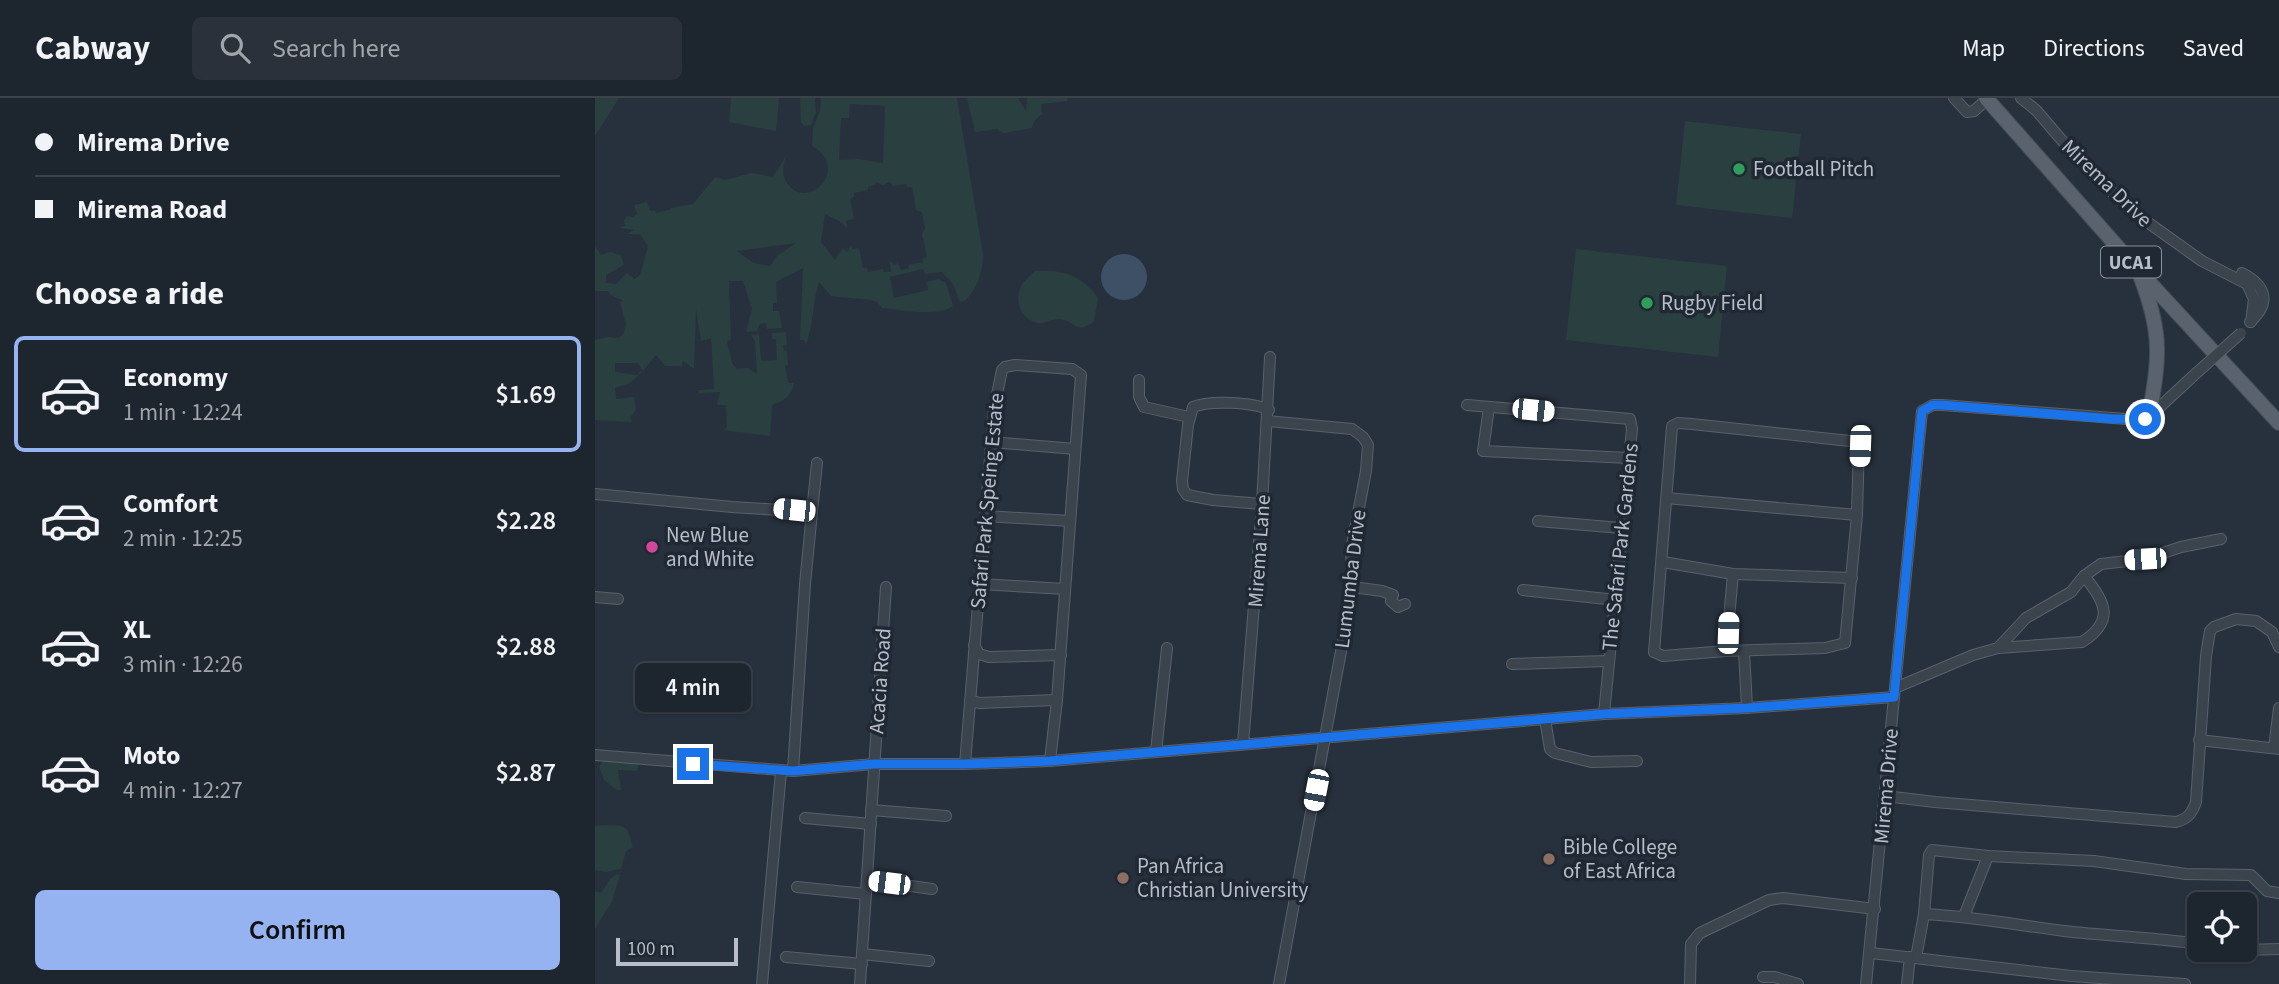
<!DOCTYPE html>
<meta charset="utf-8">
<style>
:root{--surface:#1d252e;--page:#2a313a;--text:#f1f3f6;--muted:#a0a5aa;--line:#3b424a;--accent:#95b2f1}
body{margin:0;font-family:"Source Sans 3",sans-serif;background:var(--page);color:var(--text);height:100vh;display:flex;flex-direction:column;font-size:26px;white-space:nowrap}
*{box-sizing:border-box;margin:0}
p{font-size:23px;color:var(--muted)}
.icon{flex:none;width:38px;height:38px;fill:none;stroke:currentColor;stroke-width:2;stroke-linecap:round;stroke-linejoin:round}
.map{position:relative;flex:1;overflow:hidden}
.sheet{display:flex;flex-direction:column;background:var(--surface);width:595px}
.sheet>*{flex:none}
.top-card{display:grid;align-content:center;height:154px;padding:0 35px;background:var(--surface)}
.fabs{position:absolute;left:1592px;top:794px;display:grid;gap:14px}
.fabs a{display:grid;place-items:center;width:70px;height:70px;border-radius:10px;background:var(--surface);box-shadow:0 2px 5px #0004,0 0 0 2px var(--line);font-size:35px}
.scale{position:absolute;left:21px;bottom:18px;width:122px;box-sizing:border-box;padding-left:7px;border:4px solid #b7bec8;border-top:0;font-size:19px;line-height:24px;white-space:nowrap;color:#b7bec8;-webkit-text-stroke:5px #1f2833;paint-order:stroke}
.end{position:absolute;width:32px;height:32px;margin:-16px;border:9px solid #1a73e8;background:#fff;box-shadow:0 0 0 4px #fff}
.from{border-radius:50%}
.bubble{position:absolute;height:49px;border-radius:10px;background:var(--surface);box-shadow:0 2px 5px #0004,0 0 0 2px var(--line);font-size:23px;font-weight:600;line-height:49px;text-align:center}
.car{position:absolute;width:21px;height:42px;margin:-21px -10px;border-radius:9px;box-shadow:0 0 5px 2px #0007;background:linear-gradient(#fff 24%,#345 0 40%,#fff 0 76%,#345 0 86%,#fff 0)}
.top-card b{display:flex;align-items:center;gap:24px;height:66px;font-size:26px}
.top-card b+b{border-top:2px solid var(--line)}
.top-card i{width:18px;height:18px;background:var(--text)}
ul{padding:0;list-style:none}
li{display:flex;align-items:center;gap:21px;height:116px;margin:0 14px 10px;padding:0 21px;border:4px solid transparent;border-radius:10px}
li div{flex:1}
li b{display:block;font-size:26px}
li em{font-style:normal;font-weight:600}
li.selected{border-color:var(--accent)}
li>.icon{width:63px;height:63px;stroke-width:1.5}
h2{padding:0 35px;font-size:32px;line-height:84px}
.button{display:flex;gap:14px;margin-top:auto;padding:14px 35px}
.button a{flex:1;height:80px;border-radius:10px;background:var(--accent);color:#111;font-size:28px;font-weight:600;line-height:80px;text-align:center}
header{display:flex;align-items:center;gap:42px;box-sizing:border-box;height:98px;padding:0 35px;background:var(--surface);border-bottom:2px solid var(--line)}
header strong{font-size:33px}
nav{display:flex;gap:38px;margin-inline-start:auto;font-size:24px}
.search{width:490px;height:63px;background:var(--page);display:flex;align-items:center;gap:18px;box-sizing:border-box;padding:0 24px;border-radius:10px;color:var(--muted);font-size:26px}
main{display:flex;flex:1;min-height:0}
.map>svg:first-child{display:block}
.green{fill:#2a3f3f;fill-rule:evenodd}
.water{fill:#3e5065}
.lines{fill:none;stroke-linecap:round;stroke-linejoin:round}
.minor-casing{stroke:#59616b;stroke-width:12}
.major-casing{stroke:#444c57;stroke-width:16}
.minor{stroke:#3b434d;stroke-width:10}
.major{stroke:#59626d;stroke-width:14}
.minor-bridge-casing{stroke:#59616b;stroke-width:12;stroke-linecap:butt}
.minor-bridge{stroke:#3b434d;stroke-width:10}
.route{stroke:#1a73e8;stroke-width:9}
.leisure-dot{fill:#2e9e5b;stroke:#1f2833;stroke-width:2.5}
.hotel-dot{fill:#d1479c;stroke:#1f2833;stroke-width:2.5}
.education-dot{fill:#8d6e63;stroke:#1f2833;stroke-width:2.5}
.labels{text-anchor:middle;stroke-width:7;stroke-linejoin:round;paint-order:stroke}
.shield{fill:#1f2833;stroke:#89919b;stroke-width:2}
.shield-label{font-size:19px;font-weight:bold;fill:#b7bec8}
.poi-label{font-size:21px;fill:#b7bec8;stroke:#1f2833;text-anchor:start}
.street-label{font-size:21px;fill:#b7bec8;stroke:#1f2833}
</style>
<header>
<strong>Cabway</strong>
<div class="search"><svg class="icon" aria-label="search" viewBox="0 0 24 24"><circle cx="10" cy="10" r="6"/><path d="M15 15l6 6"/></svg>Search here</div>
<nav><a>Map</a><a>Directions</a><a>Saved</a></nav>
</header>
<main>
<section class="sheet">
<div class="top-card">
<b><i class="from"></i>Mirema Drive</b>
<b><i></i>Mirema Road</b>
</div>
<h2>Choose a ride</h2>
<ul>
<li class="selected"><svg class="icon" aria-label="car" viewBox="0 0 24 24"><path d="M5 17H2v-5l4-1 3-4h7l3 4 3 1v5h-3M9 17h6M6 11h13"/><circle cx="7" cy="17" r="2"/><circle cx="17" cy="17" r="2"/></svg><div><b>Economy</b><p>1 min · 12:24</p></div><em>$1.69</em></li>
<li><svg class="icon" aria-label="car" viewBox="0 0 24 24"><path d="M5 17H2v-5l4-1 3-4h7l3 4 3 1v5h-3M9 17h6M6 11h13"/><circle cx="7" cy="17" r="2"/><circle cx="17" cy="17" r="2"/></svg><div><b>Comfort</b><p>2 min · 12:25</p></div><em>$2.28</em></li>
<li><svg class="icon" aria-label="car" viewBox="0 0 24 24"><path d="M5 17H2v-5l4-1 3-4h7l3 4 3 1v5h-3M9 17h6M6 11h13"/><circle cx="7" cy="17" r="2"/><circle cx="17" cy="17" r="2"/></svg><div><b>XL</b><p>3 min · 12:26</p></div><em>$2.88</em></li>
<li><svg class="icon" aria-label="car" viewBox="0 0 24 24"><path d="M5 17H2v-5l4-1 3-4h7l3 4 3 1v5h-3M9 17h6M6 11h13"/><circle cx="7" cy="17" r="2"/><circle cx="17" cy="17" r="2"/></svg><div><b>Moto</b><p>4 min · 12:27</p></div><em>$2.87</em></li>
</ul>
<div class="button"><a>Confirm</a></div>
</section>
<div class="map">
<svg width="1684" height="886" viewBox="0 0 1684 886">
<rect width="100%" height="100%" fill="#27313d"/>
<g class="green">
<polygon points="0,0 24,0 0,38"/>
<polygon points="136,0 184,0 181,33 134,24"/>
<polygon points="205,0 220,0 221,14 216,27 209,28 206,24"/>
<path d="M226 0H362L388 156C388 174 382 190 370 203L365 204 358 186 347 174 330 176 328 171 295 179 299 200 333 192 332 184 344 181 351 185 358 208C344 219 305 212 287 210L282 204 276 202 236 198 224 184C217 205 219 229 210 248V242H205L208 170 181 184 182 205H178V213H184L187 230 172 231 171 225 165 226 162 233 151 234 157 211 148 183H134L136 241 132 244 137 265 142 271 153 270 162 276 160 243 156 237 164 236 166 263 182 262 181 241H177V235L191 234 192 247H188L189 253H192L193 267 190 268 193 285H199C196 299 190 302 177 307L175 338 128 332 132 329 131 307H122L125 294 104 295 103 292 119 291 116 240 106 243 101 211 99 271 88 263 87 268H70L61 257 48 273 43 265H20V274L42 277 45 273 47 274 35 285 20 290 21 301 39 299 41 312 35 319 37 324 0 322V242L13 239 23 240 28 237 31 227 25 204 28 203 16 197 13 193H0V148L6 157 15 154 26 157 29 167 11 177V185L21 186 32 175 39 181 45 177 53 148 45 136H32L39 132 24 130 30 128 29 122 32 118 38 119 42 116 39 107 52 104 55 113 60 112 61 115 76 111 75 110 98 106 120 79 130 82 156 75 178 79 191 58C188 67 186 76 192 85 212 115 257 70 217 48L218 30 225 13ZM255 6 290 8 288 65 262 61 244 62 246 20H254ZM280 84 288 87 294 84 298 88 311 86 312 89H317L321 112 327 114 330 131 327 136 332 159 328 160V164L313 167 314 170 306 172 302 163V166L298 167 297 164H295L296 174H289L288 171 273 174 272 170H268L264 150 257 151 256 147 252 154 248 150 240 162 226 144 230 116 246 124 252 130 251 123 259 121 255 101 259 99V95L273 92V89L281 86ZM201 145 182 158 175 168 158 165 142 153Z"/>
<polygon points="372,0 423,0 431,13 432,0 472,0 473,3 446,6 447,16 439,23 437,30 409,35 402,31 380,34"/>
<polygon points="1090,23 1206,36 1197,120 1081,107"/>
<polygon points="981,151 1132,168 1123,259 971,242"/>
<path d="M440 173C467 171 487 177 503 200L499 223C482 238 480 222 464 221 457 221 450 226 443 225 424 222 418 199 428 185 431 181 436 177 440 173Z"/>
<polygon points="16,663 42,665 44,667 42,673 23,672 26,692 22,692 9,682 4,668 8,664"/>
<polygon points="10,727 27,728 32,731 38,749 31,753 26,771 11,774 0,772 0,728"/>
<polygon points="22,776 25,777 17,803 0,831 0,793 6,795 15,781"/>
</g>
<circle class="water" cx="529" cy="179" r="23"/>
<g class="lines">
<defs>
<g id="minor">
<polyline points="1359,0 1372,14 1379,13 1392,1"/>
<polyline points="1426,0 1441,12 1476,53 1534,111 1607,163 1652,186 1659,201 1656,224"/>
<path d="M1647 175C1672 188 1676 205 1655 224"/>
<polyline points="544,282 544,299 549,309 594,319"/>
<polyline points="872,307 1035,321 1037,331 1009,616"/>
<polyline points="894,309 888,353 1034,360"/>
<polyline points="673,323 757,331 768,339 773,347 771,373 756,452 758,489 684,886"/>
<polyline points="396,344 480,351"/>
<polyline points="0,396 137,409 217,414 210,486 198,673"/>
<polyline points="1071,400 1262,417 1264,344 1097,326 1083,325 1077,328 1059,554 1068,558 1131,553 1230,550 1250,545 1262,417"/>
<path d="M667 406 618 402 592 397 588 391 587 383 593 327 598 309C614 302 658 304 674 312"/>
<polyline points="217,414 222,365"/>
<polyline points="391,418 475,423"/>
<polyline points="943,423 1026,430"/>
<polyline points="1068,464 1138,476 1257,480"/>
<polyline points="385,486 470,491"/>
<polyline points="758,489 787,493 798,497 796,503 803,509 810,506"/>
<polyline points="928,492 1021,502"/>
<polyline points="0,499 23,501"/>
<polyline points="379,547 384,556 394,559 466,557"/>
<path d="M1403 550 1487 544C1520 523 1511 504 1489 478"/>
<polyline points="1131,553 1138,476"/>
<polyline points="1149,553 1152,610"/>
<polyline points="917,566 1013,563"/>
<polyline points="1300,590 1378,557 1403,550 1431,520 1476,494 1489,478 1506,466 1550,461 1586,449 1626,441"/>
<polyline points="375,603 385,605 462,602"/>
<polyline points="950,621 955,651 960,655 996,664 1042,663"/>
<polyline points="1604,642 1684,651"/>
<polyline points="648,646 667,406 675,259"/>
<polyline points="1679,650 1684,610"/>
<polyline points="561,654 572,550"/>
<polyline points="0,657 198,673 279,666 370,666 455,663 1009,616 1152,610 1299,599"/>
<polyline points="370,666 399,311 407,272 410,269 420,267 477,271 486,277 462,602 455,663"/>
<path d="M1290 698 1340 704 1581 724C1593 721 1597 715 1601 704L1611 558 1615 533 1619 529 1641 521 1661 523 1677 534 1684 549"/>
<polyline points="276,712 351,718"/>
<polyline points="210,720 276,726"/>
<polyline points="272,782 337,791"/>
<polyline points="202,789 271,796"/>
<polyline points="1329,816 1334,757 1337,752 1393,758 1499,763 1591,776 1656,777 1672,793 1684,795"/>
<polyline points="1369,818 1393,758"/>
<polyline points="1650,852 1684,851"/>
<polyline points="1276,855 1476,878 1590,886"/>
<polyline points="267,856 334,863"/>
<polyline points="191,859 267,866"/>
<path d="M1321 860 1329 816C1376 818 1422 827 1469 833 1514 838 1560 840 1605 846"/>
<polyline points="1168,879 1180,879 1203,886"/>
<polyline points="167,886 186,673"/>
<polyline points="265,886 291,489"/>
<polyline points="1095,886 1096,846 1105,835 1174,802 1188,800 1280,811"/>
<polyline points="1271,886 1327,313 1338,307 1347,307 1544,322 1554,319 1597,279"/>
<polyline points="1312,886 1315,859"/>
</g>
<g id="major">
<polyline points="1391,0 1543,172 1684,325"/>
<path d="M1546 180C1568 237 1564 261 1554 319"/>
</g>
</defs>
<use href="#minor" class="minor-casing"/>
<use href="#major" class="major-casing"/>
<use href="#minor" class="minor"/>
<use href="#major" class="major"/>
<defs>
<polyline id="minor-bridge" points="1597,279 1646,235"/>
</defs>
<use href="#minor-bridge" class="minor-bridge-casing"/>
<use href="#minor-bridge" class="minor-bridge"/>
</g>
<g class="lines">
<polyline class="route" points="98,666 198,673 279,666 370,666 455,663 1009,616 1152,610 1299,599 1327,313 1338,307 1347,307 1518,321 1550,321"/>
</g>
<g class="leisure-dot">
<circle cx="1144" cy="71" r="7"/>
<circle cx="1052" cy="205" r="7"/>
</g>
<circle class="hotel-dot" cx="57" cy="449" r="7"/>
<g class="education-dot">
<circle cx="954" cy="761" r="7"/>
<circle cx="528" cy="780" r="7"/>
</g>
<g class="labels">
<rect class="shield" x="1506" y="148.5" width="60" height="31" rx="5"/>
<g class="shield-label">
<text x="1536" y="171">UCA1</text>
</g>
<g class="poi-label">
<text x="1158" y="78">Football Pitch</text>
<text x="1066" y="212">Rugby Field</text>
<text x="71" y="444">New Blue<tspan x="71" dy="24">and White</tspan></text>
<text x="968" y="756">Bible College<tspan x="968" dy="24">of East Africa</tspan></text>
<text x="542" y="775">Pan Africa<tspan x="542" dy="24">Christian University</tspan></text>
</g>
<g class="street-label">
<text transform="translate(1512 85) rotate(44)" y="7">Mirema Drive</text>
<text transform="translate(392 403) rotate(-85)" y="7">Safari Park Speing Estate</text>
<text transform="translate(1025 449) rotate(-84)" y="7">The Safari Park Gardens</text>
<text transform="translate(664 453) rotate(-86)" y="7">Mirema Lane</text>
<text transform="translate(755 481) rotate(-83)" y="7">Lumumba Drive</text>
<text transform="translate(285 583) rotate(-86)" y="7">Acacia Road</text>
<text transform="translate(1291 688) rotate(-85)" y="7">Mirema Drive</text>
</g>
</g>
</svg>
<div class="fabs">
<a><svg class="icon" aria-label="locate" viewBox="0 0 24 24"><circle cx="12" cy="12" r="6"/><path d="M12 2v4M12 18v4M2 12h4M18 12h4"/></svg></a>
</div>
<div class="scale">100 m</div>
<i class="end from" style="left:1550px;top:321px"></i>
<i class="end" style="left:98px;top:666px"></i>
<div class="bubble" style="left:40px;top:565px;width:116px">4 min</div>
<i class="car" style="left:938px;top:312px;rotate:96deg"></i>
<i class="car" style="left:1265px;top:348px;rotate:182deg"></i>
<i class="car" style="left:199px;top:412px;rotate:276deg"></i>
<i class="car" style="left:1550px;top:461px;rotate:266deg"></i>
<i class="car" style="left:1133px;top:535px;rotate:2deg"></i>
<i class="car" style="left:721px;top:692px;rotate:191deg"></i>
<i class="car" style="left:294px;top:785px;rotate:277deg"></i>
</div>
</main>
